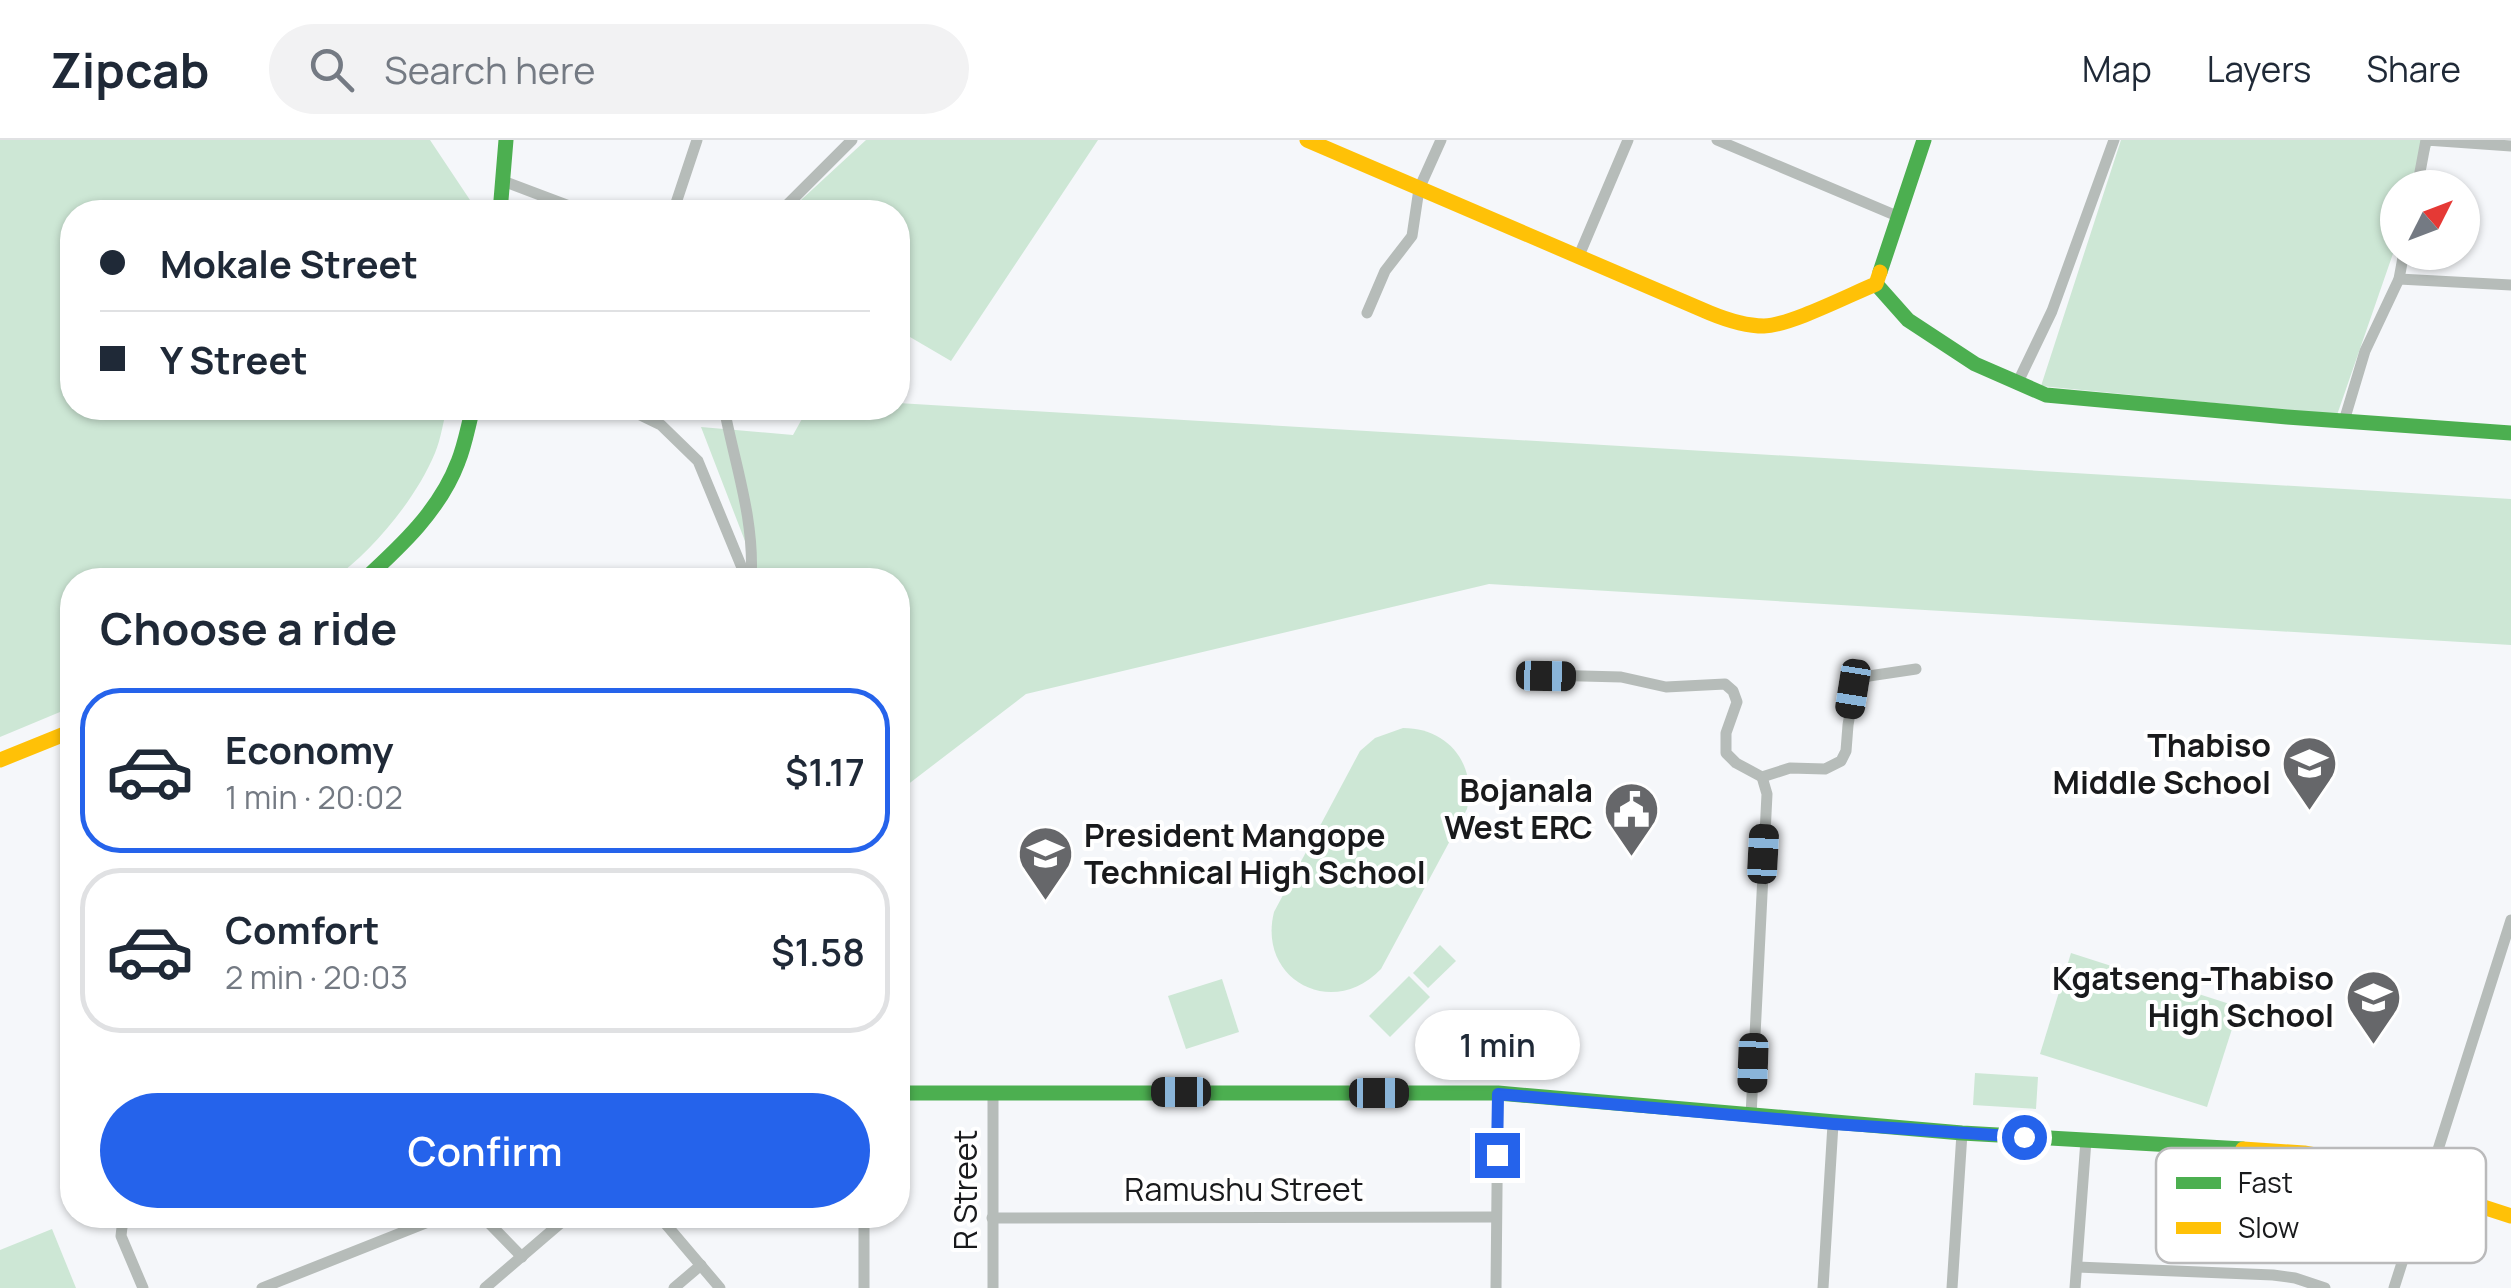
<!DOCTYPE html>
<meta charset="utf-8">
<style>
:root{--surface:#fff;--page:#f2f2f3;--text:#1f2937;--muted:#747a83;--line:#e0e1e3;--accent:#2563eb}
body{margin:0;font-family:Manrope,sans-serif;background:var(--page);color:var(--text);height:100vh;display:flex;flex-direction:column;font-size:38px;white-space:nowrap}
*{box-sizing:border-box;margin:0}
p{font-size:32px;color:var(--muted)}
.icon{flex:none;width:55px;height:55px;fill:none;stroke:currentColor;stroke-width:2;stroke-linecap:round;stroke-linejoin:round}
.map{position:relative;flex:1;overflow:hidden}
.details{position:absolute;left:60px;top:428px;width:850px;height:660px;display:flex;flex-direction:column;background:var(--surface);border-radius:40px;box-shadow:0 2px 8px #0004}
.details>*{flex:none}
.hud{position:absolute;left:60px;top:60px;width:850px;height:220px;border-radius:40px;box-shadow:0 2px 8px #0004;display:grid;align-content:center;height:220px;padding:0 40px;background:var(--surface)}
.needle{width:65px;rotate:48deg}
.controls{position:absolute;left:2380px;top:30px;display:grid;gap:20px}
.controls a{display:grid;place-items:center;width:100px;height:100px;border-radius:50%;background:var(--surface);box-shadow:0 2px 8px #0004;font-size:50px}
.end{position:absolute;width:45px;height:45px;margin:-22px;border:12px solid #2563eb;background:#fff;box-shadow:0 0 0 5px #fff}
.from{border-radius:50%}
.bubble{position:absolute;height:70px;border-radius:35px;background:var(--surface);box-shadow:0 2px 8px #0004;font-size:32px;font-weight:600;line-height:70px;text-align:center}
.car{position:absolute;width:30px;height:60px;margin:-30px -15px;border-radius:12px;box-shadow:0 0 8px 2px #0007;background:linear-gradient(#222 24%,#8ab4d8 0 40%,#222 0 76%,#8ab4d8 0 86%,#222 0)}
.hud b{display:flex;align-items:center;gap:35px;height:95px;font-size:38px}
.hud b+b{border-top:2px solid var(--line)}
.hud i{width:25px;height:25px;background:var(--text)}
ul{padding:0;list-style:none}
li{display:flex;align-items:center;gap:30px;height:165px;margin:0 20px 15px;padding:0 20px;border:5px solid var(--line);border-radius:40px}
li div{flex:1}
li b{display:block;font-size:38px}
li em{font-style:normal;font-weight:600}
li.selected{border-color:var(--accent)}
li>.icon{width:90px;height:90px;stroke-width:1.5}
h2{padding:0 40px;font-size:45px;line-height:120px}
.primary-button{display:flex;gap:20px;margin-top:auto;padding:20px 40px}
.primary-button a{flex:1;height:115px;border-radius:60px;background:var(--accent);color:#fff;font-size:40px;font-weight:600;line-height:115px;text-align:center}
header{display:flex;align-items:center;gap:60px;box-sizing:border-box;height:140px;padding:0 50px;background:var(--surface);border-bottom:2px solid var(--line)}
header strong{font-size:48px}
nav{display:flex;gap:55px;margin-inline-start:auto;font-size:35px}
.search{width:700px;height:90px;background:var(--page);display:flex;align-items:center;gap:25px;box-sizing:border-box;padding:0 35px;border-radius:55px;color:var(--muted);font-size:38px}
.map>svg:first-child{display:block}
.green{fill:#cde7d5}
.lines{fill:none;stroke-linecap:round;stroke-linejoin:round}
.street{stroke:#b6bcb9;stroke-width:11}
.fast{stroke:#4caf50;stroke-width:15}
.slow{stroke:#ffc107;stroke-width:15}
.route{stroke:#2563eb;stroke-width:12}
.labels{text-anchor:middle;stroke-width:8;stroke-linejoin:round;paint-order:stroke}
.poi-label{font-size:32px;font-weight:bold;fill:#191a1c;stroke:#fff;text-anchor:end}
.street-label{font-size:32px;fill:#191a1c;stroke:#fff}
.key{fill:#fff;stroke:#bababb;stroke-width:2.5}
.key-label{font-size:28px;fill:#191a1c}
</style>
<header>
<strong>Zipcab</strong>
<div class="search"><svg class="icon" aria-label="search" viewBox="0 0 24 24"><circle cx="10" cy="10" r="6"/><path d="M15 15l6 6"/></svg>Search here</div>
<nav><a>Map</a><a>Layers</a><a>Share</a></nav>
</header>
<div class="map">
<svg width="2511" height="1148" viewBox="0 0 2511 1148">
<rect width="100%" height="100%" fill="#f5f7fa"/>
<g class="green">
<path d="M0 0H430L478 72H72V268H447C443 282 441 299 435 313 416 359 372 412 332 440H72V567L0 597Z"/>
<polygon points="866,0 1098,0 951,221 898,190 898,72 788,72"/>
<polygon points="2121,0 2433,0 2417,47 2398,48 2397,102 2337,275 2041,246"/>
<polygon points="898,263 2511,359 2511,505 1489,444 1026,554 898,652 898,440 760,440 701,287 793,295 808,268 898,268"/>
<path d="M1403 588C1449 588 1477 625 1467 669L1381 829C1333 880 1257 840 1274 772L1360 611 1375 598Z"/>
<polygon points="1440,805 1456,821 1428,848 1413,833"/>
<polygon points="2071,813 2239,867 2207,967 2040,914"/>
<polygon points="1409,836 1430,857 1390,897 1369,876"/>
<polygon points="1222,839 1239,892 1186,909 1168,856"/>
<polygon points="1975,933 2038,937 2036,969 1973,965"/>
<polygon points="52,1089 76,1148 0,1148 0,1110"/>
</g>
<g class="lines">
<g class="street">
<polyline points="1717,0 1897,76"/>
<polyline points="503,41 585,72"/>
<polyline points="2417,48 2426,0 2511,6"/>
<polyline points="673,72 697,0"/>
<polyline points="780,72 852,0"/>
<polyline points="1578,118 1628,0"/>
<polyline points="2399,139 2511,145"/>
<polyline points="1367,173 1385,131 1412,96 1419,49 1441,0"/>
<polyline points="2017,244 2052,171 2114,0"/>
<polyline points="626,268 661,285 698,321 747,440"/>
<path d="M724 268C735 325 755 380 751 440"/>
<polyline points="2344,281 2365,211 2399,139 2404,112"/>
<polyline points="1545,535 1621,537 1666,547 1725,544 1733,551 1737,562 1726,593 1726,613 1736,623 1762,637 1767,654 1751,976"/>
<polyline points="1762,637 1790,628 1825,629 1841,621 1846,611 1848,585 1855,544 1869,536 1916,529"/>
<polyline points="128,1075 122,1087 121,1096 143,1148"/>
<polyline points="481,1075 522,1117"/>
<polyline points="658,1075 720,1148"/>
<polyline points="992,1078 1496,1077"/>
<polyline points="2077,1127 2273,1135 2295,1138 2325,1148"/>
<polyline points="262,1148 446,1075"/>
<polyline points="485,1148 570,1075"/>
<polyline points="674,1148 701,1125"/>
<polyline points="864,1148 864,1075"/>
<polyline points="993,1148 993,953"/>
<polyline points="1496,1148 1498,953"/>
<polyline points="1823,1148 1833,984"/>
<polyline points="1952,1148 1962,993"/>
<polyline points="2075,1148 2086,1000"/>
<polyline points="2394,1148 2511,780"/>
</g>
<g class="fast">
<polyline points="500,72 506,0"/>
<polyline points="1880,132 1924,0"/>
<polyline points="1876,144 1908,180 1975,224 2046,255 2287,277 2511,293"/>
<path d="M364 440C401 406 440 370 458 322 465 305 468 286 473 268"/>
<polyline points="898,953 1498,953 1962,993 2243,1009"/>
</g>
<g class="slow">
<path d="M1307 0 1710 173C1727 180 1745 186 1764 186 1791 185 1849 155 1876 144L1880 132"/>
<polyline points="0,620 72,591"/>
<polyline points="2243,1009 2304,1013 2332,1018 2511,1076"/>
</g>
</g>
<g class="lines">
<polyline class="route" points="1497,1015 1498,954 1834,984 2024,997"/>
</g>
<defs>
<symbol id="school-pin" viewBox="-11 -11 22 30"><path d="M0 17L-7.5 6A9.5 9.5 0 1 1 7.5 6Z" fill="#66676a" stroke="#fff"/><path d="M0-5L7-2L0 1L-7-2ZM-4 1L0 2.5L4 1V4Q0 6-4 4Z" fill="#fff"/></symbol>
<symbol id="civic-pin" viewBox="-11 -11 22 30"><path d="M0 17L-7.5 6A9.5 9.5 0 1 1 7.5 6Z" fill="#66676a" stroke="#fff"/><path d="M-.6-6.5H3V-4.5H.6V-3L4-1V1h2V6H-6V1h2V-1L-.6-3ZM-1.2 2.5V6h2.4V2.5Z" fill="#fff"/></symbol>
</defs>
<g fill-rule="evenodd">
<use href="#school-pin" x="2278" y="592" width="63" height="86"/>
<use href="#civic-pin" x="1600" y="638" width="63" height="86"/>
<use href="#school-pin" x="1014" y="682" width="63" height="86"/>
<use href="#school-pin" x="2342" y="826" width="63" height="86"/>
</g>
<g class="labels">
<g class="poi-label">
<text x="2271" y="617">Thabiso<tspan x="2271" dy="37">Middle School</tspan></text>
<text x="1593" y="662">Bojanala<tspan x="1593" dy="37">West ERC</tspan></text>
<text x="1084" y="707" text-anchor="start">President Mangope<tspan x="1084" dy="37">Technical High School</tspan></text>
<text x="2334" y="850">Kgatseng-Thabiso<tspan x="2334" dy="37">High School</tspan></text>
</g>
<g class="street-label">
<text transform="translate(966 1050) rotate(-90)" y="11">R Street</text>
<text x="1244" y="1061">Ramushu Street</text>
</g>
</g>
<rect x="2156" y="1008" width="330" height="115" rx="15" class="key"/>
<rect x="2176" y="1037" width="45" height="12" fill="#4caf50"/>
<rect x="2176" y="1082" width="45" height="12" fill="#ffc107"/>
<g class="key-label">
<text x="2238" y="1053">Fast</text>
<text x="2238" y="1098">Slow</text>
</g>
</svg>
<div class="controls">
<a><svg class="needle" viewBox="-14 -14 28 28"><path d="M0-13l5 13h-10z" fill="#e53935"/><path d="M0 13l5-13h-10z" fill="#747a83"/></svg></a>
</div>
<i class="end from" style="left:2024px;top:997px"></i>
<i class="end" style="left:1497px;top:1015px"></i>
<div class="bubble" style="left:1415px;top:870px;width:165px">1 min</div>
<i class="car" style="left:1546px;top:536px;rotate:91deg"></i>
<i class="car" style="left:1853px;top:549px;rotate:189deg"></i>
<i class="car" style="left:1763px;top:714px;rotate:3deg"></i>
<i class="car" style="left:1753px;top:923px;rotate:182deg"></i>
<i class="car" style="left:1181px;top:952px;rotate:270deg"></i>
<i class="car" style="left:1379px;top:953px;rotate:90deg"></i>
<div class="hud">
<b><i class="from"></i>Mokale Street</b>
<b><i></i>Y Street</b>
</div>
<section class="details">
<h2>Choose a ride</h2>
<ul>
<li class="selected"><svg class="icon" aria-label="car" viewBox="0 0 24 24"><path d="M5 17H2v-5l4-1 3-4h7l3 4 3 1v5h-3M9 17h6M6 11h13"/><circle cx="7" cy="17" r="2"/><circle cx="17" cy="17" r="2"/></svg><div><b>Economy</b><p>1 min · 20:02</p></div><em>$1.17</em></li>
<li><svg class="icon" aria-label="car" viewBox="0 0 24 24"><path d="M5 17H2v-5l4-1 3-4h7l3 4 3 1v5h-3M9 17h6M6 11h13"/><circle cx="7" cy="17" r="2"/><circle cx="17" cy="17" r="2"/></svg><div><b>Comfort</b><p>2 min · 20:03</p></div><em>$1.58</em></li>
</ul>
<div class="primary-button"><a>Confirm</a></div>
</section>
</div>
